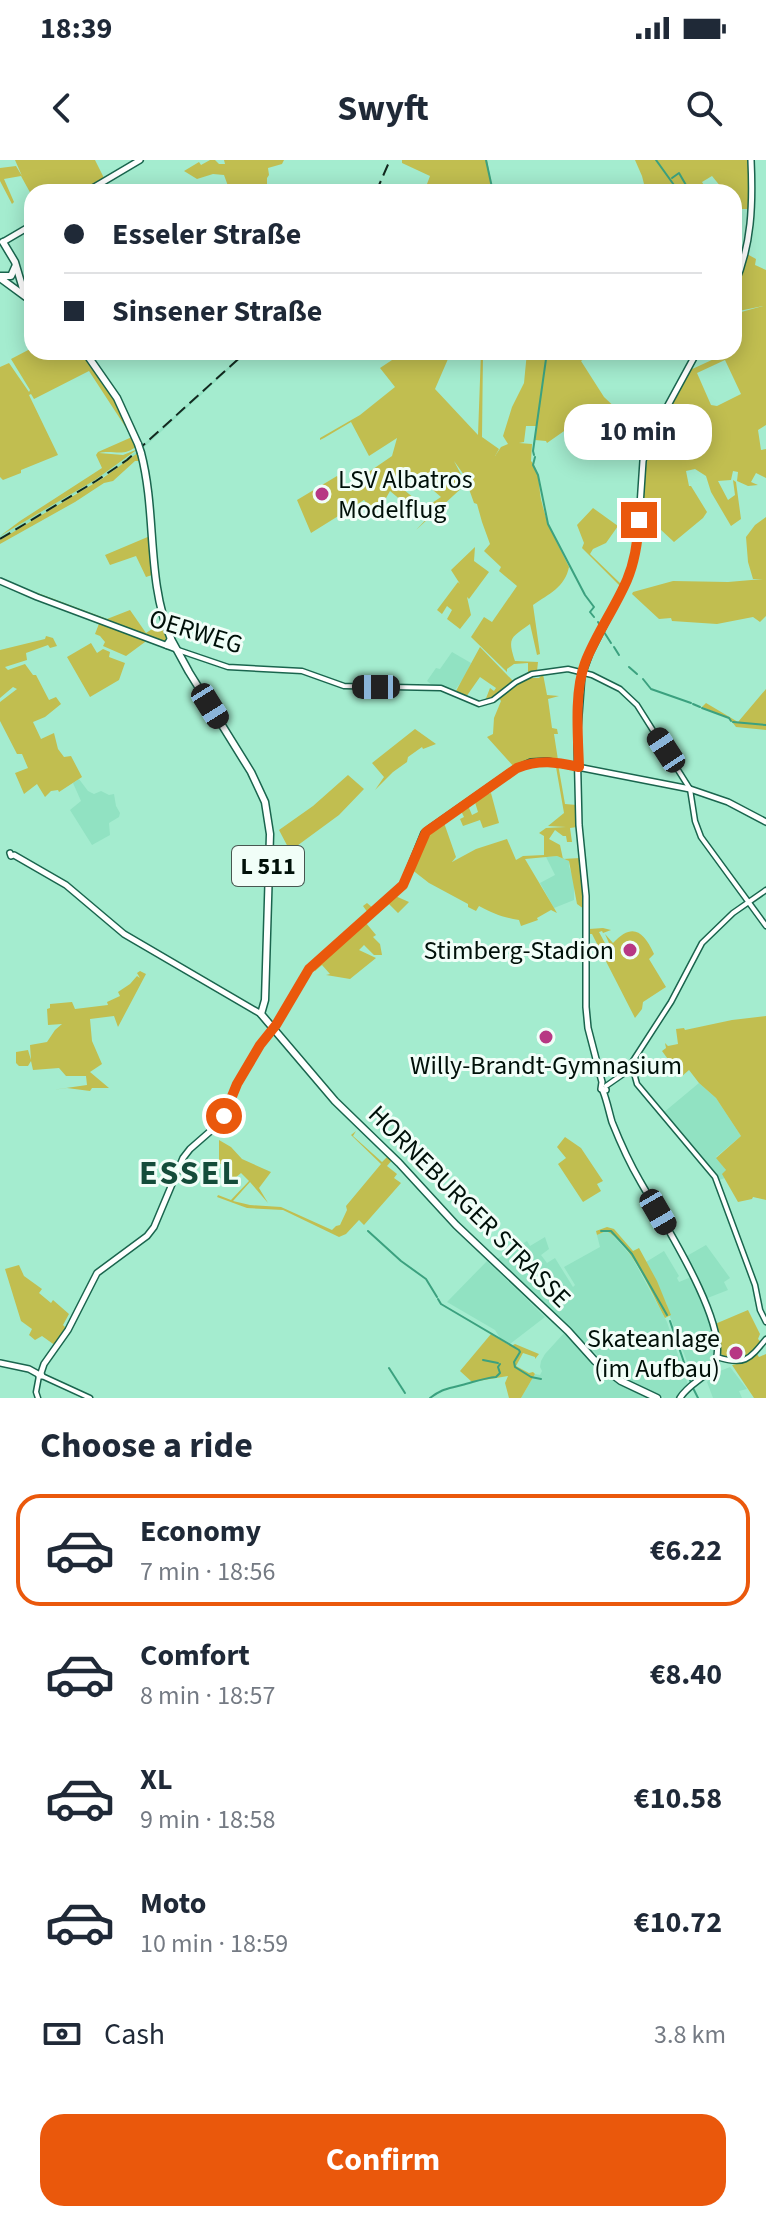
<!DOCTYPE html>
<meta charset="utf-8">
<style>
:root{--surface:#fff;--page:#f2f2f3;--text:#1f2937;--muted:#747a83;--line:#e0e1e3;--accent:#ea580c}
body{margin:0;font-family:"Source Sans 3",sans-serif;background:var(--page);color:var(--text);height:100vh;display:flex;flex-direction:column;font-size:30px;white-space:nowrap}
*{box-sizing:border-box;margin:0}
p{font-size:26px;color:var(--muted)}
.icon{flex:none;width:44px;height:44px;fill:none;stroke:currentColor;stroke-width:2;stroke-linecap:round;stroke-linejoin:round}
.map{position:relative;height:1238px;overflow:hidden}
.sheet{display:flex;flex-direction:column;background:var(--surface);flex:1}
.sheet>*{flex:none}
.hud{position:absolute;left:24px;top:24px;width:718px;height:176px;border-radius:24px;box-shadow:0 4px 20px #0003;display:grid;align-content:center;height:176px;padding:0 40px;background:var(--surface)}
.end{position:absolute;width:36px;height:36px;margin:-18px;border:10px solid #ea580c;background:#fff;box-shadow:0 0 0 4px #fff}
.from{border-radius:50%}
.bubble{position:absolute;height:56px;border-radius:24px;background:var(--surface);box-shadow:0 4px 20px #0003;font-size:26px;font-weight:700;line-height:56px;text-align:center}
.car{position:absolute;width:24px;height:48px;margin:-24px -12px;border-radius:10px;box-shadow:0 0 6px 2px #0007;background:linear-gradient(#222 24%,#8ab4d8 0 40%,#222 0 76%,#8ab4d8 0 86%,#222 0)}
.hud b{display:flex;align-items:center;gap:28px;height:76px;font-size:30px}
.hud b+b{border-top:2px solid var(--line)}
.hud i{width:20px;height:20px;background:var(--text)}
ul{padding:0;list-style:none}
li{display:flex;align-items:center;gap:24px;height:112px;margin:0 16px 12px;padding:0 24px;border:4px solid transparent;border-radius:24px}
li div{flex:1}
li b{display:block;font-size:30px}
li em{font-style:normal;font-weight:700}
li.active{border-color:var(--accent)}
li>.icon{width:72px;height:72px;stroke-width:1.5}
h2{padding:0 40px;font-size:36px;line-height:96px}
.pay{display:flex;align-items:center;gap:20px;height:88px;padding:0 40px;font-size:30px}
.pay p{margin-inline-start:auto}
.action{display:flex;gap:16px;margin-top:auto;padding:16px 40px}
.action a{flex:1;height:92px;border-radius:24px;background:var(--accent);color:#fff;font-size:32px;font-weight:700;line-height:92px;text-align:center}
.status{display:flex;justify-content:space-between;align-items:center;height:56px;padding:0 40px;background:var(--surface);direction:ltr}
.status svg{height:22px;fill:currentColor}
header{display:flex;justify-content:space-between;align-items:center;height:104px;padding:0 40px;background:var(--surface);font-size:36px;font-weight:700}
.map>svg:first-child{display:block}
.built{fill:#91e2c2}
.green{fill:#c1be50;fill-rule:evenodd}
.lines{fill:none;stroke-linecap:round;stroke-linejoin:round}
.stream{stroke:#3ba17f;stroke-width:2}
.tertiary-casing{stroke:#1a654e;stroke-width:7}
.secondary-casing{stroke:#1a654e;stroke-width:8}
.primary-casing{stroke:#1a654e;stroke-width:9}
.trunk-casing{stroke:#1a654e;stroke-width:9}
.tertiary{stroke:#fff;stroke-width:4}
.secondary{stroke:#fff;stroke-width:5}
.primary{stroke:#fff;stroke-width:6}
.trunk{stroke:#fff;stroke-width:6}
.rail{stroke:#12291f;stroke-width:2;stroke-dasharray:12 6;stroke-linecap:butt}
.trunk-bridge-casing{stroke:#1a654e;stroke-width:9;stroke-linecap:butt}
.trunk-bridge{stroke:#fff;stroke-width:6}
.route{stroke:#ea580c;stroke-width:10}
.poi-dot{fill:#b73884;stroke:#f1fef8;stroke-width:3}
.labels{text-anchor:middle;stroke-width:6;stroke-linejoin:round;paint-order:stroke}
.shield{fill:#f1fef8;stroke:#485751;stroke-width:2}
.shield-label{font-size:24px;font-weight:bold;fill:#001009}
.poi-label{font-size:26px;fill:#001009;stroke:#f1fef8;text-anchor:end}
.street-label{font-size:26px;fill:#001009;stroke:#f1fef8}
.district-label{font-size:34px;font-weight:bold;letter-spacing:2px;fill:#144c3a;stroke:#f1fef8}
</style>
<div class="status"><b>18:39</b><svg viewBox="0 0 49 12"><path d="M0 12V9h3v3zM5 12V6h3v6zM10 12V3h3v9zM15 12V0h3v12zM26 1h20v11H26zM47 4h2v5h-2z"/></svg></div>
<header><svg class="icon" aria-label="back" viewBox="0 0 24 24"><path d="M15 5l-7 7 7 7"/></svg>Swyft<svg class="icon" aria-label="search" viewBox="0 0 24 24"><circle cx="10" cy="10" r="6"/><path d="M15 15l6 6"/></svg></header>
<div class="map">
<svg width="766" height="1238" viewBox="0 0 766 1238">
<rect width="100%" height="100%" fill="#a4eccf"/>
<g class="built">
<polygon points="245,192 248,192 139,292 119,307 0,380 0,376 95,320 135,292"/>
<polygon points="452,492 471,503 465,517 455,530 446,527 432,525 427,521 436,508 440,509"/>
<polygon points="79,619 88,631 94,634 101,631 109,635 114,634 116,646 120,653 119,657 109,663 110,675 92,685 70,650 81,641 73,623"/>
<polygon points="557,696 569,701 569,706 574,721 574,740 554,748 540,723 555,715 546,697"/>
<polygon points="699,923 716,938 741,976 716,997 726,1010 725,1018 719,1020 663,953"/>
<polygon points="606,1071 612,1074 632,1097 667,1162 688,1225 678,1238 664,1238 635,1224 633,1226 629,1224 630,1221 612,1209 592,1190 589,1193 581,1181 497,1099 527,1081 530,1086 545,1077 549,1089 541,1095 547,1103 555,1098 573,1127 575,1125 564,1107 600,1087 597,1075"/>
<polygon points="706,1085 730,1118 724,1122 728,1130 705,1139 685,1097"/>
<polygon points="664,1091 679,1116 677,1118 679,1122 691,1117 716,1180 715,1195 708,1209 694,1220 666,1146 667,1145 646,1102"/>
<polygon points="487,1101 545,1157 510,1184 500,1178 495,1170 447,1142"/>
<polygon points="565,1172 609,1215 647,1238 521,1238 535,1214 540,1215 542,1211 540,1207 541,1201 545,1194"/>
<polygon points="730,1207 747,1229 739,1231 742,1238 713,1238 707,1222 715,1213"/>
</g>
<g class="green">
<polygon points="15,0 95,0 104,18 83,32 32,32 32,36 21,16 4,19 14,42 12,44 0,21 0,8 16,6 22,16"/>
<polygon points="210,0 215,0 219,4 225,4 224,0 284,0 282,4 268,8 269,15 267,18 267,28 273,28 275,32 242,32 238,24 228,26 224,15 213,14 197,19 184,11 199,2 201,5"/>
<polygon points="402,0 487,0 493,32 424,32 430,16 402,3"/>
<polygon points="635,0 750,0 749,49 740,49 740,42 734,35 734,32 725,32 712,16 702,22 707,30 704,32 646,32 642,16"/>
<path d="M747 94 756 99 755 105 766 110V265L758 270 761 290 766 289V318L756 313 751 322 758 325 748 326 737 321 738 312 733 311 731 320 718 321 728 340 735 335 733 320 736 322 741 359 731 366 711 332 706 316 695 309 686 311 689 326H691L707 352 703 358 674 382 646 356 640 359 645 301 648 284 688 211 729 192H734V161L736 160 734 154 763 146 734 152V128ZM725 200 741 234 717 246 711 245 697 213Z"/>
<path d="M32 188V192H82L110 227 137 286C122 298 114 289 99 293L123 295 138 289 95 320 0 376 20 361 102 308 96 295 98 292 132 277 89 211 34 239 31 234 29 235 58 295 21 310V313L3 320 0 317V207L9 203 29 232 30 230 11 199Z"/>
<path d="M401 192H433L435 194 438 192H451L435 229 478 275 481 192H483L482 277 499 289 495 296 501 287 508 284 503 276 512 247 524 223 527 192H594L581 201 604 237 621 253 616 251 608 258 642 293 645 270 622 255 642 266 652 269 648 279C644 314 641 400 621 427L582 388 584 383 577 365 593 348 618 366 606 383 593 389 590 394 622 425C643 388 637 338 641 298L638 292 610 264 605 265 594 260 590 263 584 260 567 269 547 283 546 281 535 280 537 266H526L524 282 519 283 532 284 531 301C541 312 538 328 542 343 547 366 559 386 569 407 565 427 549 434 533 445L540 494 537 495 530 464C511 478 507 477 515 501L538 502 537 511 528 514V503L514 504 507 509V512L471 477 484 457 492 462 517 426 499 411 501 407 484 391 490 384 482 362 477 344 474 343 464 315 454 301 466 324 416 370 435 350 429 345 441 337 412 312 397 324 415 339 409 347 390 331 381 347 376 343 370 347 364 340 311 373 297 340 337 316 347 327 392 296 397 278 369 296 351 262 324 278 320 280V278L360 255 395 227 380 208 401 194Z"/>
<polygon points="139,292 147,333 141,304 139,301 135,301 113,321 104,323 75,342 0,384 0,380 103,318"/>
<polygon points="766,357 766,456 760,462 753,457 717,464 672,461 671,458 659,459 632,434 633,432 673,421 728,422 763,419 753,419 748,402 746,377 755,365"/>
<polygon points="150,376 152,415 146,417 136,396 110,405 105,395"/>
<polygon points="475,387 474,401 489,412 469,439 467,437 471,455 460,469 447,459 452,450 447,446 442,454 437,450 458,422 460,424 451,410"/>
<polygon points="35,432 107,459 130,450 146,473 163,462 169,481 166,483 149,475 149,477 33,434"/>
<polygon points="100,461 143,478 145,482 126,496 103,486 105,482 100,476 95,474"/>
<polygon points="46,476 53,478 57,486 50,488 48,485 26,493 27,500 5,507 8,510 25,504 33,515 36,515 49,540 56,537 61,544 45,557 33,562 41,579 54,573 58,589 64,597 71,596 82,617 59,632 58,630 51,631 45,637 37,624 24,634 15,613 28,608 22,594 17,594 0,561 0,542 17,529 13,527 0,538 0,490 45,479"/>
<polygon points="91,483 97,493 103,489 110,492 109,497 125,503 119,520 90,537 67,497"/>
<polygon points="480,487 514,522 493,538 485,541 490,528 494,531 496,528 480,517 466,537 456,531"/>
<polygon points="543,514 547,535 559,536 548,539 552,568 557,569 558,574 554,574 558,600 531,601 515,608 487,577 493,574 494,558 501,541 499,538 526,518 539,518"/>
<polygon points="766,529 766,570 736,567 729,558 702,547 706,543 738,562"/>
<polygon points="415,569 436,584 423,589 422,587 408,597 407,602 393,612 375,630 384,617 372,603"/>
<path d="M558 604 565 644 577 645V667L570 668 572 682H567L566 676H563L555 670 549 679 560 685 563 699 580 698 584 721V749L577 744 569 701 557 696 525 699 557 753 551 750 537 758 538 760 521 766 519 760C502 757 494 754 479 746L476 751 468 747V744L429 723 411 709 425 674 443 660 456 697 452 702 476 689 507 679 516 700 523 696 544 695V676L539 673 546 668 566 667 548 666 564 653 556 607Z"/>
<polygon points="348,615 364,629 339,655 290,691 279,670 313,646"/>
<polygon points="491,633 499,663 483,668 480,660 463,666 460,659 464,657 460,649 467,643 472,655 478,652 474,639"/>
<polygon points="393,735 409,742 398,753 389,744 366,763 376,775 373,777 380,784 382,795 374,795 364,785 359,790 376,798 350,819 326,815 330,814 322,805 315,811 315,806 368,753 363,746 367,743 374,749"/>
<path d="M603 768 611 770 603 773 602 771 599 772 606 785 609 783 605 774 613 783C632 763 643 770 654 794L649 799 666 827 643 842 642 849 635 858 592 774H589V769Z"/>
<polygon points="140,811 146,814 118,867 114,856 90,859 92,881 102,904 90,912 109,928 92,928 90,931 67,928 52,930 87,925 86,916 66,916 59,908 33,910 31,901 28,906 19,906 16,903 16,892 28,890 31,900 30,885 47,882 55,870 62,864 48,865 47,849 50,848 50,844 72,842 75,849 108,845 107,842 120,836 118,832 130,824 137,816 140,818 137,813"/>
<polygon points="766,856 766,1040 753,1037 752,1039 738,1042 722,1014 726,1010 716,998 741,976 716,938 699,923 689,910 681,917 662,891 666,888 665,883 668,886 678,884 676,869 684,868 685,870 732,860"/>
<polygon points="356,971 353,976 382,1002 389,995 393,999 387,1006 397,1014 394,1018 401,1023 364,1065 359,1060 346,1074 339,1077 283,1050 247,1048 217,1037 218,1035 231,1040 249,1021 241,1013 234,1019 227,1015 228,1008 225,1004 219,1004 219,980 231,987 242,999 271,1012 259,1028 268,1043 250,1022 233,1041 250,1045 281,1047 332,1070 336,1066 340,1065 347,1050 346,1046 381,1004 351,975"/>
<polygon points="565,977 581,988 603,1021 597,1024 601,1031 583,1042 558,1004 566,998 557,987"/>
<path d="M607 1067 614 1069 633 1091 639 1088 657 1121 671 1155 665 1158C652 1134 630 1081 606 1071L597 1075 596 1071Z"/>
<polygon points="19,1105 24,1116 42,1129 39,1133 51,1143 53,1140 69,1154 63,1165 67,1169 56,1186 42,1176 35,1180 29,1175 32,1169 21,1161 5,1109"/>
<path d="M748 1150 760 1174 758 1179 761 1182C750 1195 735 1208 720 1193V1176L715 1164Z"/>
<polygon points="491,1174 511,1186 515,1184 539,1194 535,1199 535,1197 523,1193 516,1206 529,1213 533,1212 535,1214 521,1238 509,1238 505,1223 508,1216 472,1222 460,1211"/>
<polygon points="757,1194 759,1197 766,1194 766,1238 754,1238 732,1205 747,1202"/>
</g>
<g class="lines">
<g class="stream">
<polyline points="486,0 493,32"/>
<polyline points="656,0 679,32"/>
<polyline points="672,18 679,13 690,32"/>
<polyline points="734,100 738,104"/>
<polyline points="534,295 533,291 547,192"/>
<polyline points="535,297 533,305 538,315 548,364 585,435 594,447 590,452 594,457"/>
<polyline points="598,462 601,467"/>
<polyline points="604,472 611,483"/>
<polyline points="614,487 619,495"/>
<polyline points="629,507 637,514"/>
<polyline points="643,519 651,529 691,543"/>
<polyline points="693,544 700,547"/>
<polyline points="702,548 729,558 731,561"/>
<polyline points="733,562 766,565"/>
<polyline points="368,1071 401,1101 426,1119 437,1137"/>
<polyline points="601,1071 611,1071 632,1094 667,1155"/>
<polyline points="438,1139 441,1144 519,1190 520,1192 514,1202 515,1207 531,1217 541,1219"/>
<polyline points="670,1161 691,1223"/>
<polyline points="483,1200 498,1203"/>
<polyline points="389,1208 405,1233"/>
<polyline points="693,1228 698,1238"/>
<path d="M430 1238C443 1228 448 1229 462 1225 474 1222 484 1218 496 1217L500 1213 498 1207 500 1204"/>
</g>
<defs>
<g id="tertiary">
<polyline points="178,490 228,507 302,511 344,526 441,528 479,544 493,540 516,522 532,514 568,509 592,515 620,529 637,545 690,629 695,661 701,677 766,766"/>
<polyline points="635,899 632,906 637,924 715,1017 755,1125 760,1150 766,1162"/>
<polyline points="606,926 629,910 629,907 671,842 702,783 733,753 766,730"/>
<path d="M717 1197C744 1206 749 1200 766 1179"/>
<polyline points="42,1216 90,1238"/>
<polyline points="38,1238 36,1232 39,1216"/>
</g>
<g id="secondary">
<polyline points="86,32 140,0"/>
<polyline points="3,82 32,65"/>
<path d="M734 126C752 85 753 44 751 0"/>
<polyline points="0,421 37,437 176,489"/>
<polyline points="10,693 11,696 14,695 66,725 124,774 261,854"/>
<polyline points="606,930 601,929 602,922 588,868 586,847 586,736 579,665 577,581 582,515 590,493 627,420 633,403 638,376 643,301 648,282 697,192"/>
<path d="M603 931C607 941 609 952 612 962 620 982 630 1004 640 1021 659 1055 732 1167 715 1203 707 1218 689 1223 680 1238"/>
<polyline points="0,1203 29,1209 38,1214"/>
<polyline points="39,1216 42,1216 41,1213 44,1204 68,1170 97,1113 147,1076 154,1067 183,998 190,989 222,961 237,924 260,885 276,865 309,809 403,725 424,673 429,669 515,609 531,602 547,601 690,629 728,642 766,662"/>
</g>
<polyline id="primary" points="167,485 171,479 189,512 251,612 265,642 270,674 265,840 261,854 335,941 399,1003 456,1065 568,1171 595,1201 621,1221 657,1238"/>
<g id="trunk">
<polyline points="3,82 15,102 23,129 32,140"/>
<polyline points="0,116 11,116 15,107"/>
<polyline points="0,118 26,137"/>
<polyline points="85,192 117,238 138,284"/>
<path d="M141 293C157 354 146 420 171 479"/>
</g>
</defs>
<use href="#tertiary" class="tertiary-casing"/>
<use href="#secondary" class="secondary-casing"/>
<use href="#primary" class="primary-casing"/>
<use href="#trunk" class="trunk-casing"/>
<use href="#tertiary" class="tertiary"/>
<use href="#secondary" class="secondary"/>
<use href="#primary" class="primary"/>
<use href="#trunk" class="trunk"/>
<g class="rail">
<polyline points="376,32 390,0"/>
<polyline points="0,379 96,321 127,300 246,192"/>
</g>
<defs>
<polyline id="trunk-bridge" points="138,284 141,293"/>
</defs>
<use href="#trunk-bridge" class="trunk-bridge-casing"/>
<use href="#trunk-bridge" class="trunk-bridge"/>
</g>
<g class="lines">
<path class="route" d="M224 956 237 924 260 885 276 865 309 809 403 725 426 672 517 608C540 599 556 602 579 607 578 576 574 532 585 503 596 474 615 448 627 420 635 401 638 380 639 360"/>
</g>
<g class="poi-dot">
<circle cx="322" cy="334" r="8"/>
<circle cx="630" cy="790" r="8"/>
<circle cx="546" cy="877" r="8"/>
<circle cx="736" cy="1193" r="8"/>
</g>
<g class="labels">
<rect class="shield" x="232" y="686" width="72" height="40" rx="6"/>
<g class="shield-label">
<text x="268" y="714">L 511</text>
</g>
<g class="poi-label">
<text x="338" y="328" text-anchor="start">LSV Albatros<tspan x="338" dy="30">Modelflug</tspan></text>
<text x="614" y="799">Stimberg-Stadion</text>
<text x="546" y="914" text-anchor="middle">Willy-Brandt-Gymnasium</text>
<text x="720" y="1187">Skateanlage<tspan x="720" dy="30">(im Aufbau)</tspan></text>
</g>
<g class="street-label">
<text transform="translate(196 471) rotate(17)" y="9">OERWEG</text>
<text transform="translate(470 1046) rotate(45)" y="9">HORNEBURGER STRASSE</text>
</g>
<g class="district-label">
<text x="190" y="1024">ESSEL</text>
</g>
</g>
</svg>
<i class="end from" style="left:224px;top:956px"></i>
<i class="end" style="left:639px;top:360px"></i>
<div class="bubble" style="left:564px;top:244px;width:148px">10 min</div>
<i class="car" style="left:376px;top:527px;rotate:270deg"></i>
<i class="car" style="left:210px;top:546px;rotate:148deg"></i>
<i class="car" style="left:666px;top:590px;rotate:327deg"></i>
<i class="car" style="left:658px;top:1052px;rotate:150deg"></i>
<div class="hud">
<b><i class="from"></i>Esseler Straße</b>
<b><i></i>Sinsener Straße</b>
</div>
</div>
<section class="sheet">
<h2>Choose a ride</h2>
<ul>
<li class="active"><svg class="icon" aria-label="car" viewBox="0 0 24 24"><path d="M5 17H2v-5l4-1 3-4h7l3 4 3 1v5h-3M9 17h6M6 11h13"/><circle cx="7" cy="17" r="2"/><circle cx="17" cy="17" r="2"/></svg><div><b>Economy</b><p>7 min · 18:56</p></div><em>€6.22</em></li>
<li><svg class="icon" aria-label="car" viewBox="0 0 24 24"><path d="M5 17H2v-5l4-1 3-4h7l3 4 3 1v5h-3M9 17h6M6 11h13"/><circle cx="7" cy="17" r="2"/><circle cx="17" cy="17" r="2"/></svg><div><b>Comfort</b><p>8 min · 18:57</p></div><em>€8.40</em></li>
<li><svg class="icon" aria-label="car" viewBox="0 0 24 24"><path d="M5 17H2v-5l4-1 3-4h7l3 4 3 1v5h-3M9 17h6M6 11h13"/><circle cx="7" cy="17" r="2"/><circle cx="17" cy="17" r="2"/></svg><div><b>XL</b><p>9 min · 18:58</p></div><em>€10.58</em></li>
<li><svg class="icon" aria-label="car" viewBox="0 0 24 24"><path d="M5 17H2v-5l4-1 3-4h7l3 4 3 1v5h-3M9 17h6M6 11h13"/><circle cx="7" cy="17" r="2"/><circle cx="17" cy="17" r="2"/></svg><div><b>Moto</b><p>10 min · 18:59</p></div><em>€10.72</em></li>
</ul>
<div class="pay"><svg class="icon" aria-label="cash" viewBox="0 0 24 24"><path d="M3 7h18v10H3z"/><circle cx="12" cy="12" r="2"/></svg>Cash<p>3.8 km</p></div>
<div class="action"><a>Confirm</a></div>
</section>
